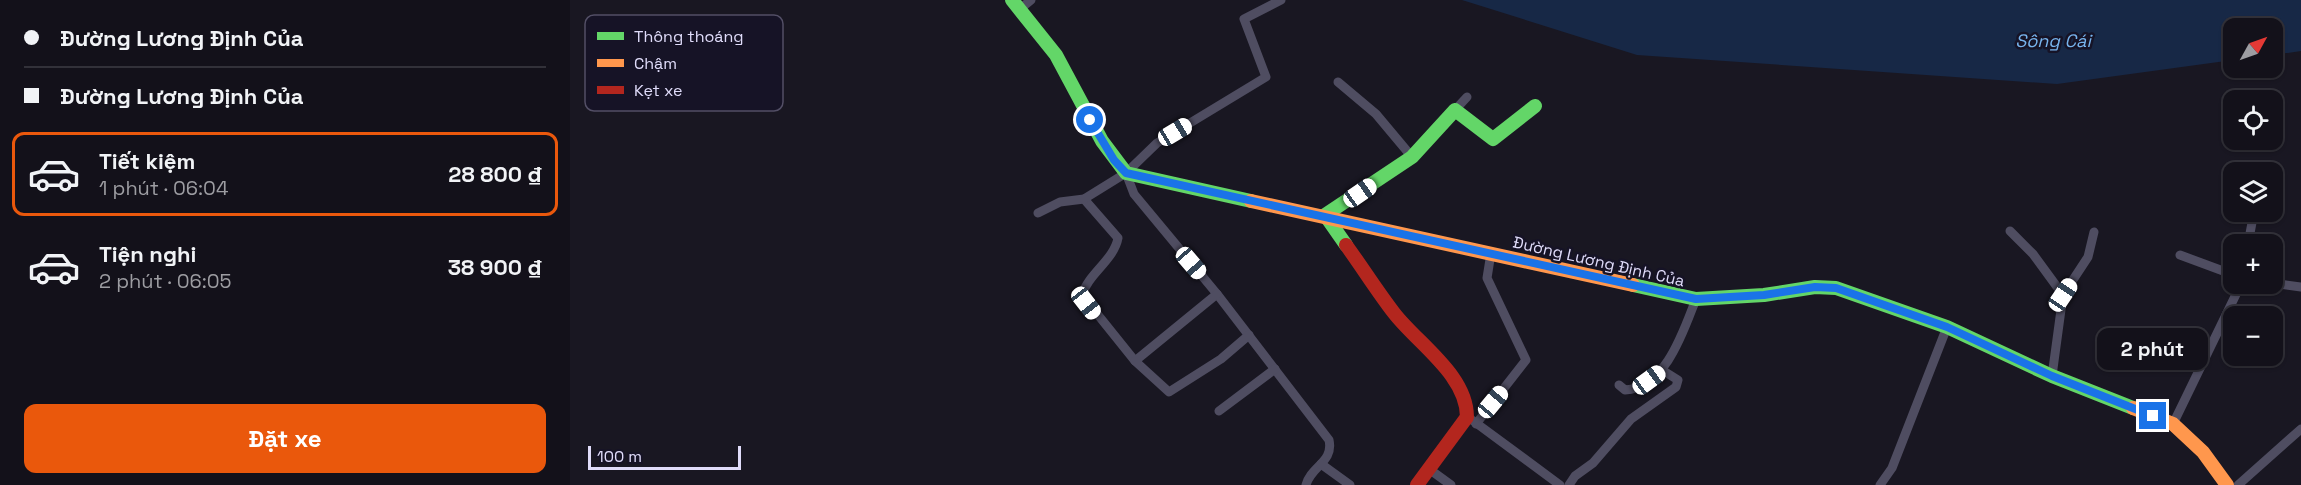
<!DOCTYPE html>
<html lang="vi">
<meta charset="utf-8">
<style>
:root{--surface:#13111a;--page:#201f27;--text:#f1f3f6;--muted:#9d9da2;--line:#323139;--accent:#ea580c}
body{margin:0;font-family:"Space Grotesk",sans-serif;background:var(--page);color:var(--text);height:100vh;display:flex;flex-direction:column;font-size:22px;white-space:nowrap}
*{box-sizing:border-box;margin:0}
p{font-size:20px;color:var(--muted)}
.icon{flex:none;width:33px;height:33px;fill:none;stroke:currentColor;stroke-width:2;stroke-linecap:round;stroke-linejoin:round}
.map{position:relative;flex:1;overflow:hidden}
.drawer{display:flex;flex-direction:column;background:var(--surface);width:570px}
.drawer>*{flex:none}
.top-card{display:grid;align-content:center;height:132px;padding:0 24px;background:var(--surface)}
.needle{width:39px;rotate:50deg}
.buttons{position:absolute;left:1653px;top:18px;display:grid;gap:12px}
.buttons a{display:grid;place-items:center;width:60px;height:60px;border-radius:12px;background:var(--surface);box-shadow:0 2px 4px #0004,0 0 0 2px var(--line);font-size:30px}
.scale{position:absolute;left:18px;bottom:15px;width:153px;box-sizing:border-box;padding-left:6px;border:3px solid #e0dcfa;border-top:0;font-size:16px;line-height:21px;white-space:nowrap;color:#e0dcfa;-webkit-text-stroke:4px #161326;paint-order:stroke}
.end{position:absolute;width:27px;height:27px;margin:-14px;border:8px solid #1a73e8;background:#fff;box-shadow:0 0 0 3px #fff}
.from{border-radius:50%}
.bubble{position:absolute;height:42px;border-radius:12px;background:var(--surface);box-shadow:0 2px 4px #0004,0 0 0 2px var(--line);font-size:20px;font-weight:700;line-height:42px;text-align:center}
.car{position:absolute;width:18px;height:36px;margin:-18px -9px;border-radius:8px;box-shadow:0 0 4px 2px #0007;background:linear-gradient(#fff 24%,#345 0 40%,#fff 0 76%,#345 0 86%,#fff 0)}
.top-card b{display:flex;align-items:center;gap:21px;height:57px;font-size:22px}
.top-card b+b{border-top:2px solid var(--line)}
.top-card i{width:15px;height:15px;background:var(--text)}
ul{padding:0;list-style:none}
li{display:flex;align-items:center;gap:18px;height:84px;margin:0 12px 9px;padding:0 12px;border:3px solid transparent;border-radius:12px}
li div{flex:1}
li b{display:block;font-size:22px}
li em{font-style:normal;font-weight:700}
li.selected{border-color:var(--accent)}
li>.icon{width:54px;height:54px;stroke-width:1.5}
.action{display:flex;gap:12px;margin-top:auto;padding:12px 24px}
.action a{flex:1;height:69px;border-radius:12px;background:var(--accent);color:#fff;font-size:24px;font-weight:700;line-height:69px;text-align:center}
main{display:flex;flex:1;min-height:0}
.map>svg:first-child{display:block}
.water{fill:#172846}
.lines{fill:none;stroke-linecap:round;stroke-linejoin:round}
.street{stroke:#4f4d61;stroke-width:9}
.fast{stroke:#63d668;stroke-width:14}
.slow{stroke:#ff974d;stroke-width:14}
.jam{stroke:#b3261e;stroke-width:14}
.route{stroke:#1a73e8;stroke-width:8}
.labels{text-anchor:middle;stroke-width:5;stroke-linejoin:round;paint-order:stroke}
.street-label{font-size:16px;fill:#e0dcfa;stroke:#161326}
.water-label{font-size:18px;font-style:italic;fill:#77b3ed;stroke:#161326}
.key{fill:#161326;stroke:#534f66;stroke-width:1.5}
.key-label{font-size:16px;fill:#e0dcfa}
</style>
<main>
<section class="drawer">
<div class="top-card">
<b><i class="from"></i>Đường Lương Định Của</b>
<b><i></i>Đường Lương Định Của</b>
</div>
<ul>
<li class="selected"><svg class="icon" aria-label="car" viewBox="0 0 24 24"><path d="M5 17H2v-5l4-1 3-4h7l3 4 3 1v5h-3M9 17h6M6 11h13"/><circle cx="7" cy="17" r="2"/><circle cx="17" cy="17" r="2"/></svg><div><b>Tiết kiệm</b><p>1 phút · 06:04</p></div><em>28 800 ₫</em></li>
<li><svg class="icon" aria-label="car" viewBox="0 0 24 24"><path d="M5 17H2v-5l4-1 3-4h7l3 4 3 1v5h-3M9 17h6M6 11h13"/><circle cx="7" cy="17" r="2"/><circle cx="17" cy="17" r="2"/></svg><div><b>Tiện nghi</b><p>2 phút · 06:05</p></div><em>38 900 ₫</em></li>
</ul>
<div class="action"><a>Đặt xe</a></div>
</section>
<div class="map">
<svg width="1731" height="485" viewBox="0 0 1731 485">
<rect width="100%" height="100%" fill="#191722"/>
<polygon class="water" points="892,0 1731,0 1731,51 1703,55 1702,28 1664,28 1663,60 1487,84 1067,55"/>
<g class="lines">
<g class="street">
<polyline points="450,9 461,0"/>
<polyline points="768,82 806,114 842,157"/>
<polyline points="885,110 897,97"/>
<path d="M556 173 564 194 647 294 759 440C764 462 741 466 736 485"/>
<path d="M514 199 548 238C544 260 518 274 512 295L565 361"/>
<polyline points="468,213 490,202 514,199 556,173 587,143 696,77 674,19 711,0"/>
<polyline points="1440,231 1463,254 1493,295"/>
<polyline points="1678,244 1684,212"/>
<polyline points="1610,255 1664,275"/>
<polyline points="1702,283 1731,287"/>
<polyline points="647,294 565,361 599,392 651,359 679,335"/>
<polyline points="1482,376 1493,295 1518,257 1524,232"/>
<path d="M1049 385 1055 390C1096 387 1113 332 1126 299"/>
<polyline points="649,411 705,369"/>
<polyline points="902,420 990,485"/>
<polyline points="906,424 956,360 917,278 921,253"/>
<polyline points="1603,424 1671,284"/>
<polyline points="751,464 780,485"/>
<polyline points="859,469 881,485"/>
<polyline points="999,485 1005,476 1023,463 1061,419 1106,387 1108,380 1092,370"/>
<polyline points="1310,485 1322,468 1377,327"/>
<polyline points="1668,485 1731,429"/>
</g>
<g class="fast">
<polyline points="442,0 486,55 532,141 556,173 681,201"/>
<polyline points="776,245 755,215 842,157 885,110 923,139 965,106"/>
<polyline points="1063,285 1126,299 1194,295 1245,287 1266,288 1377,327 1482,376 1563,408"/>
</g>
<g class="slow">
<polyline points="681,201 1063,285"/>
<polyline points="1563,408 1603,424 1633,452 1657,485"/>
</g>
<path class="jam" d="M776 245C792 267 807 291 824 313 848 344 897 375 897 417L847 485"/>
</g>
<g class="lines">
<polyline class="route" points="520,120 544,160 556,173 1126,299 1194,295 1245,287 1266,288 1377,327 1482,376 1583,416"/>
</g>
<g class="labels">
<g class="street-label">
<text transform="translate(1029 261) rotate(13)" y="6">Đường Lương Định Của</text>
</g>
<g class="water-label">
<text x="1483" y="47">Sông Cái</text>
</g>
</g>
<rect x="15" y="15" width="198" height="96" rx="9" class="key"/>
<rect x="27" y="32" width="27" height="8" fill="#63d668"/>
<rect x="27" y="59" width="27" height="8" fill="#ff974d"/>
<rect x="27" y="86" width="27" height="8" fill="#b3261e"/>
<g class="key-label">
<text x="64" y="42">Thông thoáng</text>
<text x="64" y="69">Chậm</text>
<text x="64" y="96">Kẹt xe</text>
</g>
</svg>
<div class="buttons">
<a><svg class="needle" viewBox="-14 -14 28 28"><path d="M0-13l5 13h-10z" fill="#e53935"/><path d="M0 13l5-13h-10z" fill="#9d9da2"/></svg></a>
<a><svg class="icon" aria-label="locate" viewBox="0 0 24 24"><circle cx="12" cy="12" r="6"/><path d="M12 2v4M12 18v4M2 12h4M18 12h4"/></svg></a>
<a><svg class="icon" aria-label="layers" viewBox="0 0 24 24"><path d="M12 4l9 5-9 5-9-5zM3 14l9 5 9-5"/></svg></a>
<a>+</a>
<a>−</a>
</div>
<div class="scale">100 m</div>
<i class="end from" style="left:520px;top:120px"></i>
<i class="end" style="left:1583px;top:416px"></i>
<div class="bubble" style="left:1527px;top:328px;width:111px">2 phút</div>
<i class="car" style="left:605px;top:132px;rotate:59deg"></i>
<i class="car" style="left:790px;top:193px;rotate:55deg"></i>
<i class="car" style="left:621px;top:263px;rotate:139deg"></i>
<i class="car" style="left:1493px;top:295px;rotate:34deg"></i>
<i class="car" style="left:516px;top:303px;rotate:142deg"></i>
<i class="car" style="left:1079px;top:380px;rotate:54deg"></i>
<i class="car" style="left:923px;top:402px;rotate:40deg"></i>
</div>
</main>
